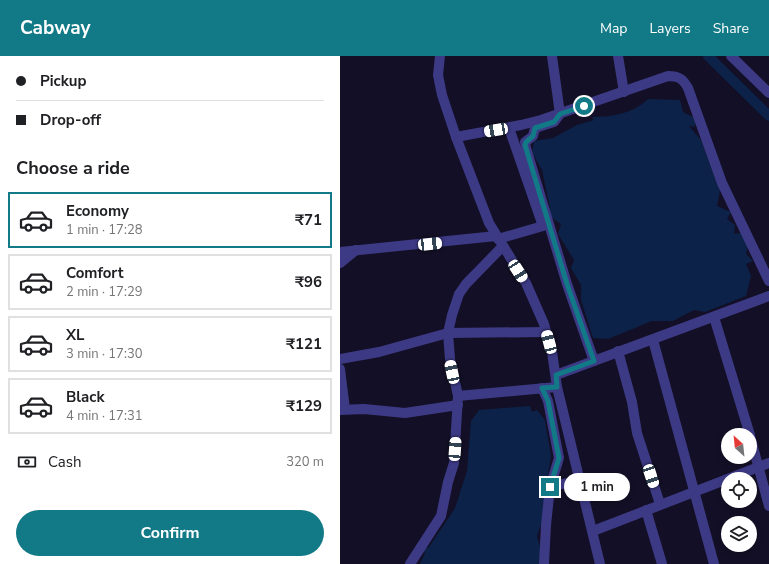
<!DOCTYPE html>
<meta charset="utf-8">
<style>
:root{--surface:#fff;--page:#f6f6f6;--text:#202124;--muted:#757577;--line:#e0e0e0;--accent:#127987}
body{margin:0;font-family:"Nunito Sans",sans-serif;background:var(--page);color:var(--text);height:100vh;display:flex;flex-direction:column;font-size:15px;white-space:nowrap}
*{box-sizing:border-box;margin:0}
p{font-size:13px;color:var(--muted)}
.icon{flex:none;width:22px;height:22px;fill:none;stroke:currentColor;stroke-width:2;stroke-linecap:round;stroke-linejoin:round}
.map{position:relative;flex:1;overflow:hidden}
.sheet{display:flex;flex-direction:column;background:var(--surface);width:340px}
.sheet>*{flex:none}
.banner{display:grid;align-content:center;height:88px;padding:0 16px;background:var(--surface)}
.needle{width:26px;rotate:333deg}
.controls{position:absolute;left:381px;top:372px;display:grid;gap:8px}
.controls a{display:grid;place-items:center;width:36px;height:36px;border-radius:50%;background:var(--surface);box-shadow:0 2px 6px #0003;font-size:20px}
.end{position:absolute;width:18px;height:18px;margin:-9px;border:5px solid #127987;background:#fff;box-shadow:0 0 0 2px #fff}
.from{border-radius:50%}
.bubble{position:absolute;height:28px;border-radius:14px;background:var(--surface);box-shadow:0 2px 6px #0003;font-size:13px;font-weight:700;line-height:28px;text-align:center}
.car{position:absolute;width:12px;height:24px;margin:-12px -6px;border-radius:5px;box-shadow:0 0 3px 1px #0007;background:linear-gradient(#fff 24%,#345 0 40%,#fff 0 76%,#345 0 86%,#fff 0)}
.banner b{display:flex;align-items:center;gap:14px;height:38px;font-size:15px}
.banner b+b{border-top:1px solid var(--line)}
.banner i{width:10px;height:10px;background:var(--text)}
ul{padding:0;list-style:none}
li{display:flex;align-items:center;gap:12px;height:56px;margin:0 8px 6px;padding:0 8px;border:2px solid var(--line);border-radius:0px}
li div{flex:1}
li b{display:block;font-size:15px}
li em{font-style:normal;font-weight:700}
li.current{border-color:var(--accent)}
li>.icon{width:36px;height:36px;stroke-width:1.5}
h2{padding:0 16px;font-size:18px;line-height:48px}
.pay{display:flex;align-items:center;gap:10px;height:44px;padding:0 16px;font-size:15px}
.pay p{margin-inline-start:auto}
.button{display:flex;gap:8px;margin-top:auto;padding:8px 16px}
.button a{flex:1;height:46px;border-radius:24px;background:var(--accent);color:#fff;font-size:16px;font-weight:700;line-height:46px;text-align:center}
header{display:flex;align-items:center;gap:24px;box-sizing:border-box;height:56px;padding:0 20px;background:var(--accent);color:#fff}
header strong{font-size:19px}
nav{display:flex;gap:22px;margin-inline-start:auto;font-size:14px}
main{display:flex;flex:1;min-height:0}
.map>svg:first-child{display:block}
.water{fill:#0c2248}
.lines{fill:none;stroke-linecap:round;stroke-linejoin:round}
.canal{stroke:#0c2248;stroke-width:10}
.minor{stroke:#3d3a85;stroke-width:10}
.route{stroke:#127987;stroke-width:5}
</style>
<header>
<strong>Cabway</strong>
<nav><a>Map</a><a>Layers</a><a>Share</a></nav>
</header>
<main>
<section class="sheet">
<div class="banner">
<b><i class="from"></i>Pickup</b>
<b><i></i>Drop-off</b>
</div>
<h2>Choose a ride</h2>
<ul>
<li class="current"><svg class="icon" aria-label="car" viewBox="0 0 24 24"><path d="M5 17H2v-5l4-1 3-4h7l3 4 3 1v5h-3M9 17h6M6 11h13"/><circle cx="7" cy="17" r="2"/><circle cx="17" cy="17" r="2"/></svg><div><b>Economy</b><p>1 min · 17:28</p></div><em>₹71</em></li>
<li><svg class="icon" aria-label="car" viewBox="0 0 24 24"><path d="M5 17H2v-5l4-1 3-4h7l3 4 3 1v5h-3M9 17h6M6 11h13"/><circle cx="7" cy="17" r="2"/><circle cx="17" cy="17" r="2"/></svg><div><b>Comfort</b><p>2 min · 17:29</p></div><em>₹96</em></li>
<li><svg class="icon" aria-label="car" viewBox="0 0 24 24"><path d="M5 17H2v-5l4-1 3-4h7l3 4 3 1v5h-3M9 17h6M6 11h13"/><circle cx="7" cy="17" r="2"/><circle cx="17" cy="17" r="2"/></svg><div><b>XL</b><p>3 min · 17:30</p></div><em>₹121</em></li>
<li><svg class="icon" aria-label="car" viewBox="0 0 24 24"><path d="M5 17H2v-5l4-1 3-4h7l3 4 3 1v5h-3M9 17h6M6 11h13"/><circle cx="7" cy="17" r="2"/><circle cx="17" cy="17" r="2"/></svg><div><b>Black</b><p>4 min · 17:31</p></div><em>₹129</em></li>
</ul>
<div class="pay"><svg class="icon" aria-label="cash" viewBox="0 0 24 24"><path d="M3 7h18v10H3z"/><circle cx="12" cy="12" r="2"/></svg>Cash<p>320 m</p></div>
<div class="button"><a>Confirm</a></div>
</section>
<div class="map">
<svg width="429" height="508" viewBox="0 0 429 508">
<rect width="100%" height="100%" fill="#130f26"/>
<g class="water">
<path d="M308 43 340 44 343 56 355 62V71L349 70 361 84 380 135 377 150 391 156 387 163 395 169 394 178 406 176 410 182 406 198 413 205 406 208 411 220 406 240 365 256 354 254 333 265H312L268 283 253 282 241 244V229L231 212 234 204 218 178 221 168 206 158 210 152 202 114 192 96 194 85 213 82 237 69 254 64 252 61C272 61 294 57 308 43Z"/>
<polygon points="190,350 192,356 197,354 205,364 211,400 208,419 202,422 210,429 202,437 208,449 197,480 202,498 199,508 80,508 85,497 82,493 89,491 115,452 127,415 131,365 139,354"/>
</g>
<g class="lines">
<polyline class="canal" points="368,0 429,60"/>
<g class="minor">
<polyline points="100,0 98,19 102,39 116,81 149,167 186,227 204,268 212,296 217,331 260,508"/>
<polyline points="212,0 220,58 214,66 195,72 193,80 185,86 186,92 227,228 254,305"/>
<polyline points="278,0 284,36"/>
<polyline points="391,0 429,37"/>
<path d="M116 81 181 69 201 64 328 20C339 20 343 23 348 32L382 127 429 225"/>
<polyline points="158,183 203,170 169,72"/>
<polyline points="162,191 126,228 119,238 112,259 108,277 110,303 118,340 217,331"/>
<polyline points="0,196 156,180"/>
<polyline points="0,207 16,194"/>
<polyline points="374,261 410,379"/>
<polyline points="313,284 374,508"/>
<polyline points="278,295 292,346 297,377 320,448"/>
<polyline points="0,303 39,296 108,277 206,276"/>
<polyline points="0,313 5,353"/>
<polyline points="216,319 429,240"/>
<polyline points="202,332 208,345 219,402 210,431 206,469 204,508"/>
<polyline points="0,354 24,353 65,357 118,349"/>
<polyline points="410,380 429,450"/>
<polyline points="210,431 240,424"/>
<polyline points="306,454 322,508"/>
<polyline points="253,475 429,407"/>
<polyline points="70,508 101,460 108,426 114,407 118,340"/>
</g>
</g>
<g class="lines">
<polyline class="route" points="210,431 219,402 208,345 202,332 217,331 216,319 254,305 227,228 185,89 186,86 193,80 195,72 214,66 220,58 244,50"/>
</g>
</svg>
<div class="controls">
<a><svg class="needle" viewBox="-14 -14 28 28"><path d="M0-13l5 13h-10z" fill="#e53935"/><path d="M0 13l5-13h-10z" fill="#757577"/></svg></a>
<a><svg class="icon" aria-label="locate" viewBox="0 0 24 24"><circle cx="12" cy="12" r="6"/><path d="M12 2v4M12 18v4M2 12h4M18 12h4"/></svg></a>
<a><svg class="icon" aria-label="layers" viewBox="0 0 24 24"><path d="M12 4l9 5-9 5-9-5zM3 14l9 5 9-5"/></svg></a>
</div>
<i class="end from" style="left:244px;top:50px"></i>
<i class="end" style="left:210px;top:431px"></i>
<div class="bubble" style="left:224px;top:417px;width:66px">1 min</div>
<i class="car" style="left:156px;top:74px;rotate:260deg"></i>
<i class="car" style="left:90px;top:188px;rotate:84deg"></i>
<i class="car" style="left:178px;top:215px;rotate:147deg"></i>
<i class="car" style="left:209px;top:286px;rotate:345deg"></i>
<i class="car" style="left:112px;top:316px;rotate:348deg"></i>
<i class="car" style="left:115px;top:393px;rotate:4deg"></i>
<i class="car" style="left:311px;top:420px;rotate:162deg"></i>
</div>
</main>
